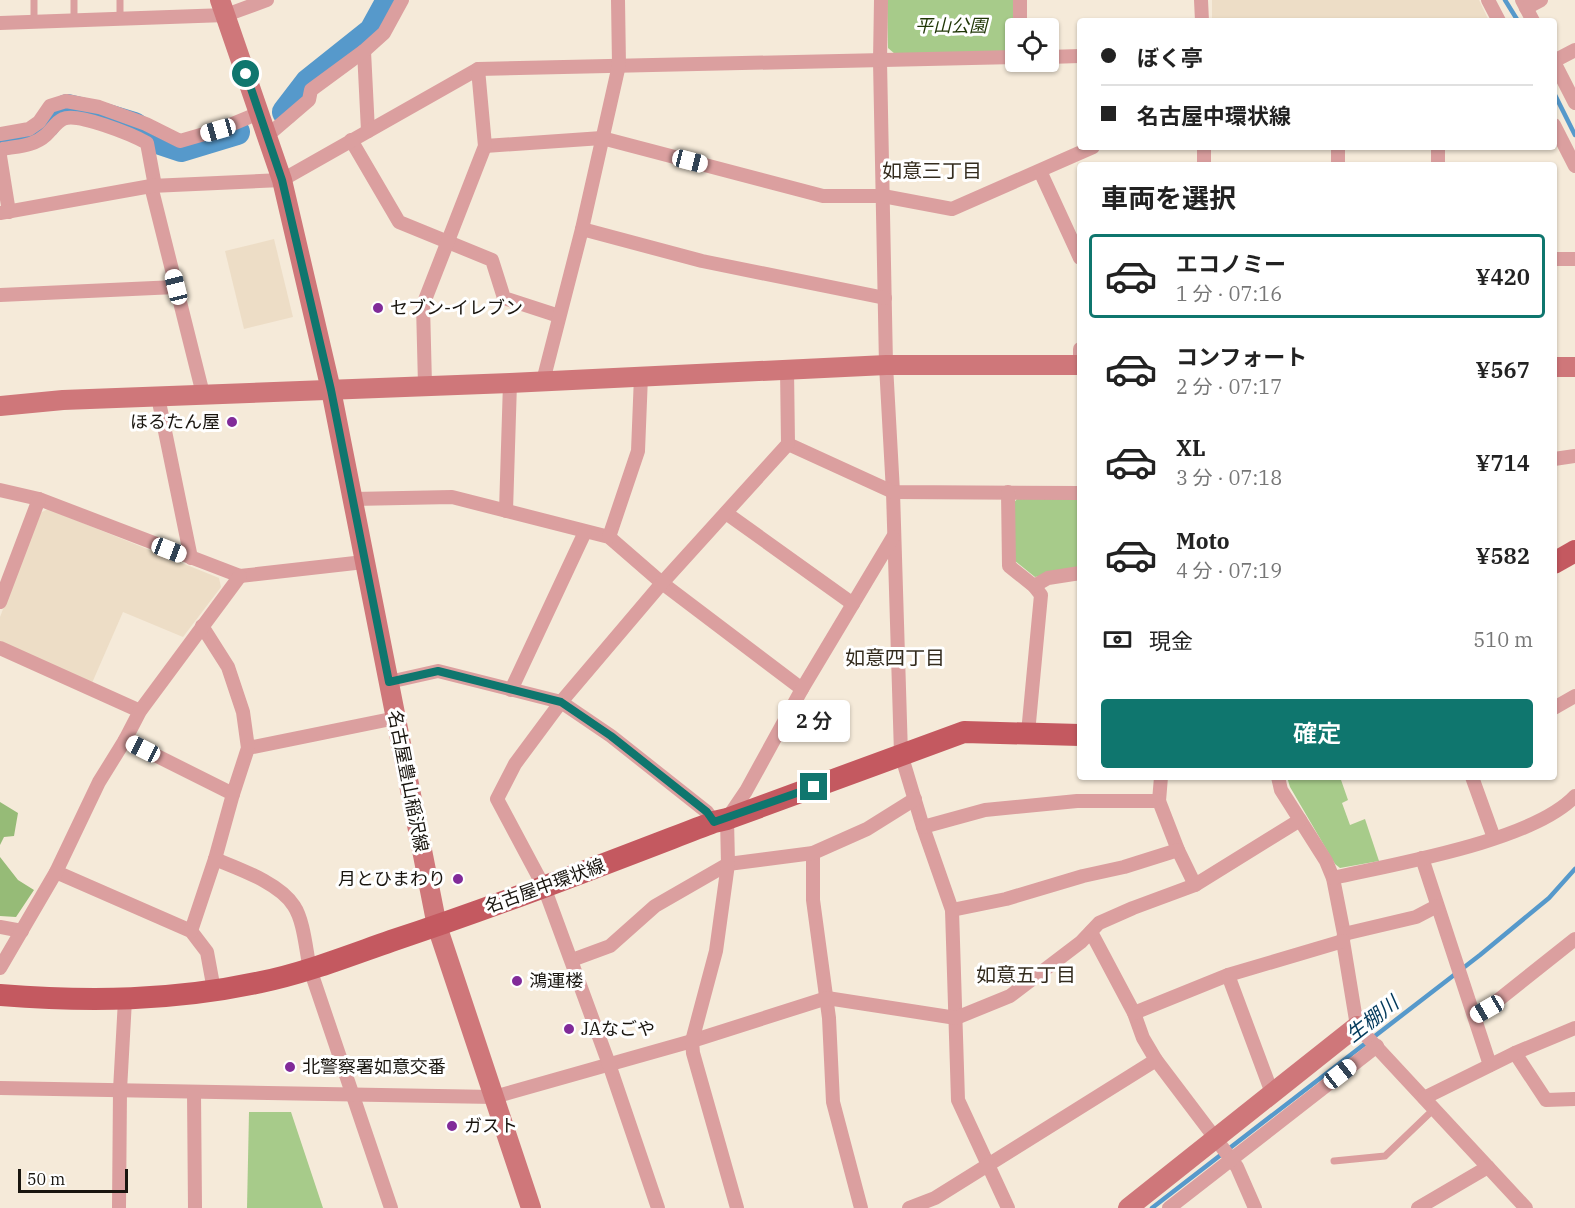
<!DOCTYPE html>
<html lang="ja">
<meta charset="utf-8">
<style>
:root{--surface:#fff;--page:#f2f2f2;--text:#222;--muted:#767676;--line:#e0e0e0;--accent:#0f766e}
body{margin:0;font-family:"IBM Plex Serif","Noto Sans JP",serif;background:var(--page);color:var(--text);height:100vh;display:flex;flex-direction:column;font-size:22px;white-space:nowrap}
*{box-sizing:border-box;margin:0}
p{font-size:20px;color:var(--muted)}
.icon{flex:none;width:33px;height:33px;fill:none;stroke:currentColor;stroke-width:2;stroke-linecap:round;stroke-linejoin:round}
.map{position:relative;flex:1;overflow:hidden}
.panel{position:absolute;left:1077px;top:162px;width:480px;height:618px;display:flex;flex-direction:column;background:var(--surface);border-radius:6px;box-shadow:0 2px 4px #0004}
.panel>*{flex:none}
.banner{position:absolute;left:1077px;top:18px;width:480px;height:132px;border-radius:6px;box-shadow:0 2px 4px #0004;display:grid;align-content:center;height:132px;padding:0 24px;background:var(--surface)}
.fabs{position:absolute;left:1005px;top:18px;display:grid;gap:12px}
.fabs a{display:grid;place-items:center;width:54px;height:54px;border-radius:6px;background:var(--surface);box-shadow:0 2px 4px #0004;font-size:30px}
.scale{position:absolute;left:18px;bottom:15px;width:110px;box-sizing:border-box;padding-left:6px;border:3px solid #19150f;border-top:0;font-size:16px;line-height:21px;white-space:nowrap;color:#19150f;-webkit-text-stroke:4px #fff;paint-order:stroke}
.end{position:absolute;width:27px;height:27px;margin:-14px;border:8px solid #0f766e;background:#fff;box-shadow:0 0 0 3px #fff}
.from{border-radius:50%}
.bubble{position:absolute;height:42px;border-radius:6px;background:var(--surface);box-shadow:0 2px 4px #0004;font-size:20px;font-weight:600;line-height:42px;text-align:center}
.car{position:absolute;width:18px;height:36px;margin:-18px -9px;border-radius:8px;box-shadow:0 0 4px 2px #0007;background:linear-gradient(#fff 24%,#345 0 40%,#fff 0 76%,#345 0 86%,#fff 0)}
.banner b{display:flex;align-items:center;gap:21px;height:57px;font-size:22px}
.banner b+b{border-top:2px solid var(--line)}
.banner i{width:15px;height:15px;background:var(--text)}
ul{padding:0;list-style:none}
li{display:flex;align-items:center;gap:18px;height:84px;margin:0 12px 9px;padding:0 12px;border:3px solid transparent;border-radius:6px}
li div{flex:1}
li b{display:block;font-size:22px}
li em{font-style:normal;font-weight:600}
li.active{border-color:var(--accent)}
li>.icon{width:54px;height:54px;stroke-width:1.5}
h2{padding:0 24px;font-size:27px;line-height:72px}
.pay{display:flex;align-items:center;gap:15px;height:66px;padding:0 24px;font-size:22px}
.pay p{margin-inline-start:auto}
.cta{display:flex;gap:12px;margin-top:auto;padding:12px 24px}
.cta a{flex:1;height:69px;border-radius:6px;background:var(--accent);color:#fff;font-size:24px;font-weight:600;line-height:69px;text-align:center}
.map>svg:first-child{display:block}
.built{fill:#edddc6}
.green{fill:#a7cb8a}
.forest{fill:#96bb77}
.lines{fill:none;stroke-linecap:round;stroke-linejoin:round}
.stream{stroke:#5699cb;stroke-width:4.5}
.river{stroke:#5699cb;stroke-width:26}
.lane{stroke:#db9f9f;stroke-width:7}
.street{stroke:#db9f9f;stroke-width:14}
.secondary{stroke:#cf777a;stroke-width:20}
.primary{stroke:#c45960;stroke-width:22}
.route{stroke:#0f766e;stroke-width:8}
.poi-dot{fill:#812b99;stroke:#fff;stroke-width:2}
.labels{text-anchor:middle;stroke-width:6;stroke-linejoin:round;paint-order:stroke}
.park-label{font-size:18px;font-style:italic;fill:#1f3605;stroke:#fff}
.poi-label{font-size:18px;fill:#19150f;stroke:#fff;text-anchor:start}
.street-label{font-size:18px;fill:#19150f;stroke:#fff}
.neighbourhood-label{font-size:20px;fill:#342c1e;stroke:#fff}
.water-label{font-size:20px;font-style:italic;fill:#02395b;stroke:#fff}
</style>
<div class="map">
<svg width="1575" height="1208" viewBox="0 0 1575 1208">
<rect width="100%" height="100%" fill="#f5ead9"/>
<g class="built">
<polygon points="1212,0 1479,0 1489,21 1212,21"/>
<polygon points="274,239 293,317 244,329 225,251"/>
<polygon points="48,509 219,578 221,587 183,637 123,612 92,683 0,642 0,617 40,513"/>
</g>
<g class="green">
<polygon points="887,0 1015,0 1015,47 1011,51 895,54 888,48"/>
<polygon points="1017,499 1080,499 1080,569 1035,577 1015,561 1012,505"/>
<polygon points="1287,777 1340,777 1348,800 1342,803 1350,825 1365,819 1379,861 1340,868 1335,864 1290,787"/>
<polygon points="249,1112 291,1112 323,1208 247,1208"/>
</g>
<g class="forest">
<polygon points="0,802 18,813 14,836 4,837 0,845"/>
<polygon points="0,857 18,880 34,890 16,917 0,916"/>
</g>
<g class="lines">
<g class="stream">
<polyline points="1505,0 1518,21"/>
<polyline points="1554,93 1575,135"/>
<polyline points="1152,1208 1480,955 1549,898 1575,869"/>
</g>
<g class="river">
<polyline points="285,112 308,82 372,31 389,0"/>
<polyline points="0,143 32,136 47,125 54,114 67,107 101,115 134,125 160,142 181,149 237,132"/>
</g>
<g class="lane">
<polyline points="34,0 34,21"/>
<polyline points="74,0 74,20"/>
<polyline points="120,0 120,18"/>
<polyline points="1334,1161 1385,1156 1434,1109"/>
</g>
<g class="street">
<polyline points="881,0 880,61 886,365 893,492 901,754 923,827 952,910 958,1100 1008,1208"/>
<polyline points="1020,0 1020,28"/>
<polyline points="1201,0 1202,21"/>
<polyline points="1488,0 1499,21"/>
<polyline points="1522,0 1533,21"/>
<polyline points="1526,8 1541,0"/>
<polyline points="0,23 226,15 267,0"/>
<polyline points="364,51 368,131"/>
<polyline points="1048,57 1080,56"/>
<polyline points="1554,61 1575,50"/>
<polyline points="1554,62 1575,103"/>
<polyline points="1554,125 1575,166"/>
<polyline points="0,134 29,129 39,122 50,106 66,101 99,107 146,124 180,141 218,130 259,113"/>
<polyline points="267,136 309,100 311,90 364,51 384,33 402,0"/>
<polyline points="351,140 399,222 492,260 504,298 559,316"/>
<polyline points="485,146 602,138 823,196 883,196 952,209 1093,147"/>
<polyline points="1204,147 1204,165"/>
<polyline points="1438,147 1438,165"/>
<path d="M0 153 3 149C19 146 34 146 46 135 52 130 56 122 63 119 77 112 133 135 147 143L155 186"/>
<polyline points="0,156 9,212"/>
<polyline points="1338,165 1338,147"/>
<polyline points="1040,171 1080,258"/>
<polyline points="151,186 203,394"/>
<polyline points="0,213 151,186 282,180 478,69 1016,57"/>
<polyline points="582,229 702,261 885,298"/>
<polyline points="1554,259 1575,259"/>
<polyline points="0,295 176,287"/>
<polyline points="1080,365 1080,349"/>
<polyline points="543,381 582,229 619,65 618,0"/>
<polyline points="425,385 423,305 485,146 478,69"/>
<polyline points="158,397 191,558"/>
<polyline points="788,444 893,492 1080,493"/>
<polyline points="1554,459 1575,456"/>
<polyline points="0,490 39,499 240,576 364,562"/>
<polyline points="1008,492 1009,566 1034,586 1041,595 1028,733"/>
<polyline points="353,499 452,497 609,537 662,583 802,689"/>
<polyline points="506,511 510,383"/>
<polyline points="726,513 853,604"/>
<polyline points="609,537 638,451 641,376"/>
<polyline points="1034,586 1048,578 1080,573"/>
<polyline points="0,602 39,499"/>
<polyline points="0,648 140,711"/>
<polyline points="389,682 438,671 561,702 611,736 707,812 714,822"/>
<polyline points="511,690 585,532"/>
<polyline points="1554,708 1575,696"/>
<polyline points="125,740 233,794"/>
<polyline points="248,748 396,718"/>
<polyline points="1278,777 1281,790 1326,861 1333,878 1344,934 1343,941 1357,1026 1526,1208"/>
<polyline points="1472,777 1494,838"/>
<polyline points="1159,801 1161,777"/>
<polyline points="923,827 985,810 1077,801 1159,801 1178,850 1195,885"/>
<polyline points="813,853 813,900 829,1018 833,1102 861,1208"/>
<polyline points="1422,858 1490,1065"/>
<path d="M215 859C239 869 280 883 294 906 304 921 306 951 310 969L391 1208"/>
<polyline points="56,872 191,931 207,952 214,990"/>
<path d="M1333 878C1395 864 1533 841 1575 796"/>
<polyline points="952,910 1006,899 1083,876 1124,867 1178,850"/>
<polyline points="0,927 22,931"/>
<polyline points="191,931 215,859 233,794 248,748 243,712 228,667 202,626"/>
<polyline points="1091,932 1134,1013 1143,1038 1156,1060"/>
<polyline points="1344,934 1416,917 1437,906"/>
<polyline points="572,960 610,946 655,906 728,864 813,853 867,829 915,799"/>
<polyline points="0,968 56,872 99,782 125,740 140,711 240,576"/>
<polyline points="1134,1013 1228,975"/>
<polyline points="1475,1016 1487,1009 1575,939"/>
<polyline points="1515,1053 1546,1100 1575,1099"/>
<polyline points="0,1088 494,1097 692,1041 827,998 956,1018 1010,996 1081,942 1099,923 1133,908 1195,885 1300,820"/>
<polyline points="194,1093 195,1208"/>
<polyline points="1272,1093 1228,975 1343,941"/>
<polyline points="1424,1098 1515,1053 1575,1028"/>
<polyline points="119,1208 120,1090 125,1000"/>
<polyline points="658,1208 609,1064 544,887 497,799 515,764 561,702 662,583 788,444 787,369"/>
<polyline points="737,1208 693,1053 692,1041 716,951 728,864 727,819 746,791 802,689 893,537"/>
<polyline points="909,1208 935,1198 1156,1060 1237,1167 1255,1208"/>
<polyline points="1169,1208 1377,1046"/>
<polyline points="1418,1208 1488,1167"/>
</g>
<g class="secondary">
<polyline points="220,0 282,180 331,390 437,926 531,1208"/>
<polyline points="1554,367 1575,367"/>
<polyline points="0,406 63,400 510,383 886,365 1080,365"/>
<polyline points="1128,1208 1357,1026"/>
</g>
<g class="primary">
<polyline points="1554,563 1575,551"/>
<path d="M0 995C89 1002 174 1001 261 982 305 973 348 956 391 941 500 905 607 863 714 822L727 819 964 732 1080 735"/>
</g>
</g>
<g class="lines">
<polyline class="route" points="246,74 282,180 331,390 389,682 438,671 561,702 611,736 707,812 714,822 814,787"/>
</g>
<g class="poi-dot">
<circle cx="378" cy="308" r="6"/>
<circle cx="232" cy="422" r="6"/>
<circle cx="458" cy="879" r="6"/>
<circle cx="517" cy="981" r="6"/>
<circle cx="569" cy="1029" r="6"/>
<circle cx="290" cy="1067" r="6"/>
<circle cx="452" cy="1126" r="6"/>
</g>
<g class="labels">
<g class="park-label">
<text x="951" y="32">平山公園</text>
</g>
<g class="poi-label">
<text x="390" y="314">セブン-イレブン</text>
<text x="220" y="428" text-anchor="end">ほるたん屋</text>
<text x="446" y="885" text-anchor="end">月とひまわり</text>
<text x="529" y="987">鴻運楼</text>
<text x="581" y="1035">JAなごや</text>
<text x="302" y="1073">北警察署如意交番</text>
<text x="464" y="1132">ガスト</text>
</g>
<g class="street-label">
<text transform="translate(408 781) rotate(79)" y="6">名古屋豊山稲沢線</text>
<text transform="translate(545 886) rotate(-20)" y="6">名古屋中環状線</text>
</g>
<g class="neighbourhood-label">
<text x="932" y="178">如意三丁目</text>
<text x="895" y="665">如意四丁目</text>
<text x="1026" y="982">如意五丁目</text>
</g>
<g class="water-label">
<text transform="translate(1372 1019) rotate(-38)" y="7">生棚川</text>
</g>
</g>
</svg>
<div class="fabs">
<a><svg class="icon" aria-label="locate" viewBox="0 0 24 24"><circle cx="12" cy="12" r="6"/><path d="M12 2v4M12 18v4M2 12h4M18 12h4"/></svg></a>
</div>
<div class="scale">50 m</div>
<i class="end from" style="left:246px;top:74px"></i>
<i class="end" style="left:814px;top:787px"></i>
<div class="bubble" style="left:778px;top:700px;width:72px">2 分</div>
<i class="car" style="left:218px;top:130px;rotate:254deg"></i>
<i class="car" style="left:690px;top:161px;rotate:104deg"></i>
<i class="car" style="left:176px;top:287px;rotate:346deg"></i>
<i class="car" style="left:169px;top:550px;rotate:111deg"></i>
<i class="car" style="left:143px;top:749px;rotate:297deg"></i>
<i class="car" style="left:1487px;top:1009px;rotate:240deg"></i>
<i class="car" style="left:1340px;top:1074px;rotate:52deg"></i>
<div class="banner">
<b><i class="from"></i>ぼく亭</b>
<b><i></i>名古屋中環状線</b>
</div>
<section class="panel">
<h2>車両を選択</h2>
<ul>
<li class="active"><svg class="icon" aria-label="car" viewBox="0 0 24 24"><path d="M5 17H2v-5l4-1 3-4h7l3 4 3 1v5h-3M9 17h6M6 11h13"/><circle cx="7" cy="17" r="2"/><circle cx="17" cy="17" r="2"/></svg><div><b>エコノミー</b><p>1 分 · 07:16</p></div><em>¥420</em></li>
<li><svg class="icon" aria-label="car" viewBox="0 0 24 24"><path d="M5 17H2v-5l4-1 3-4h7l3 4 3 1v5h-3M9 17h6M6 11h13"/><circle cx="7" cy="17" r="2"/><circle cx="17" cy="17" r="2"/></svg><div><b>コンフォート</b><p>2 分 · 07:17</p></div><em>¥567</em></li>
<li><svg class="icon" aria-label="car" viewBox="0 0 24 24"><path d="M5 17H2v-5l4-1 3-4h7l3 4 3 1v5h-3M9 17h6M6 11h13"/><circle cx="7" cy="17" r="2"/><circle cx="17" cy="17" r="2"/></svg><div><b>XL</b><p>3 分 · 07:18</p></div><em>¥714</em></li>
<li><svg class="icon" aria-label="car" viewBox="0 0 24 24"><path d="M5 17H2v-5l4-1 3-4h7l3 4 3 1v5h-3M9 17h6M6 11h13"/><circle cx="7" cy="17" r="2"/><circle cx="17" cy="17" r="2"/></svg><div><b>Moto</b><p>4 分 · 07:19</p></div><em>¥582</em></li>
</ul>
<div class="pay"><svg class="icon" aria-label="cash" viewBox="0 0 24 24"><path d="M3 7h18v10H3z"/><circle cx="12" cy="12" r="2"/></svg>現金<p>510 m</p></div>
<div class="cta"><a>確定</a></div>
</section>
</div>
